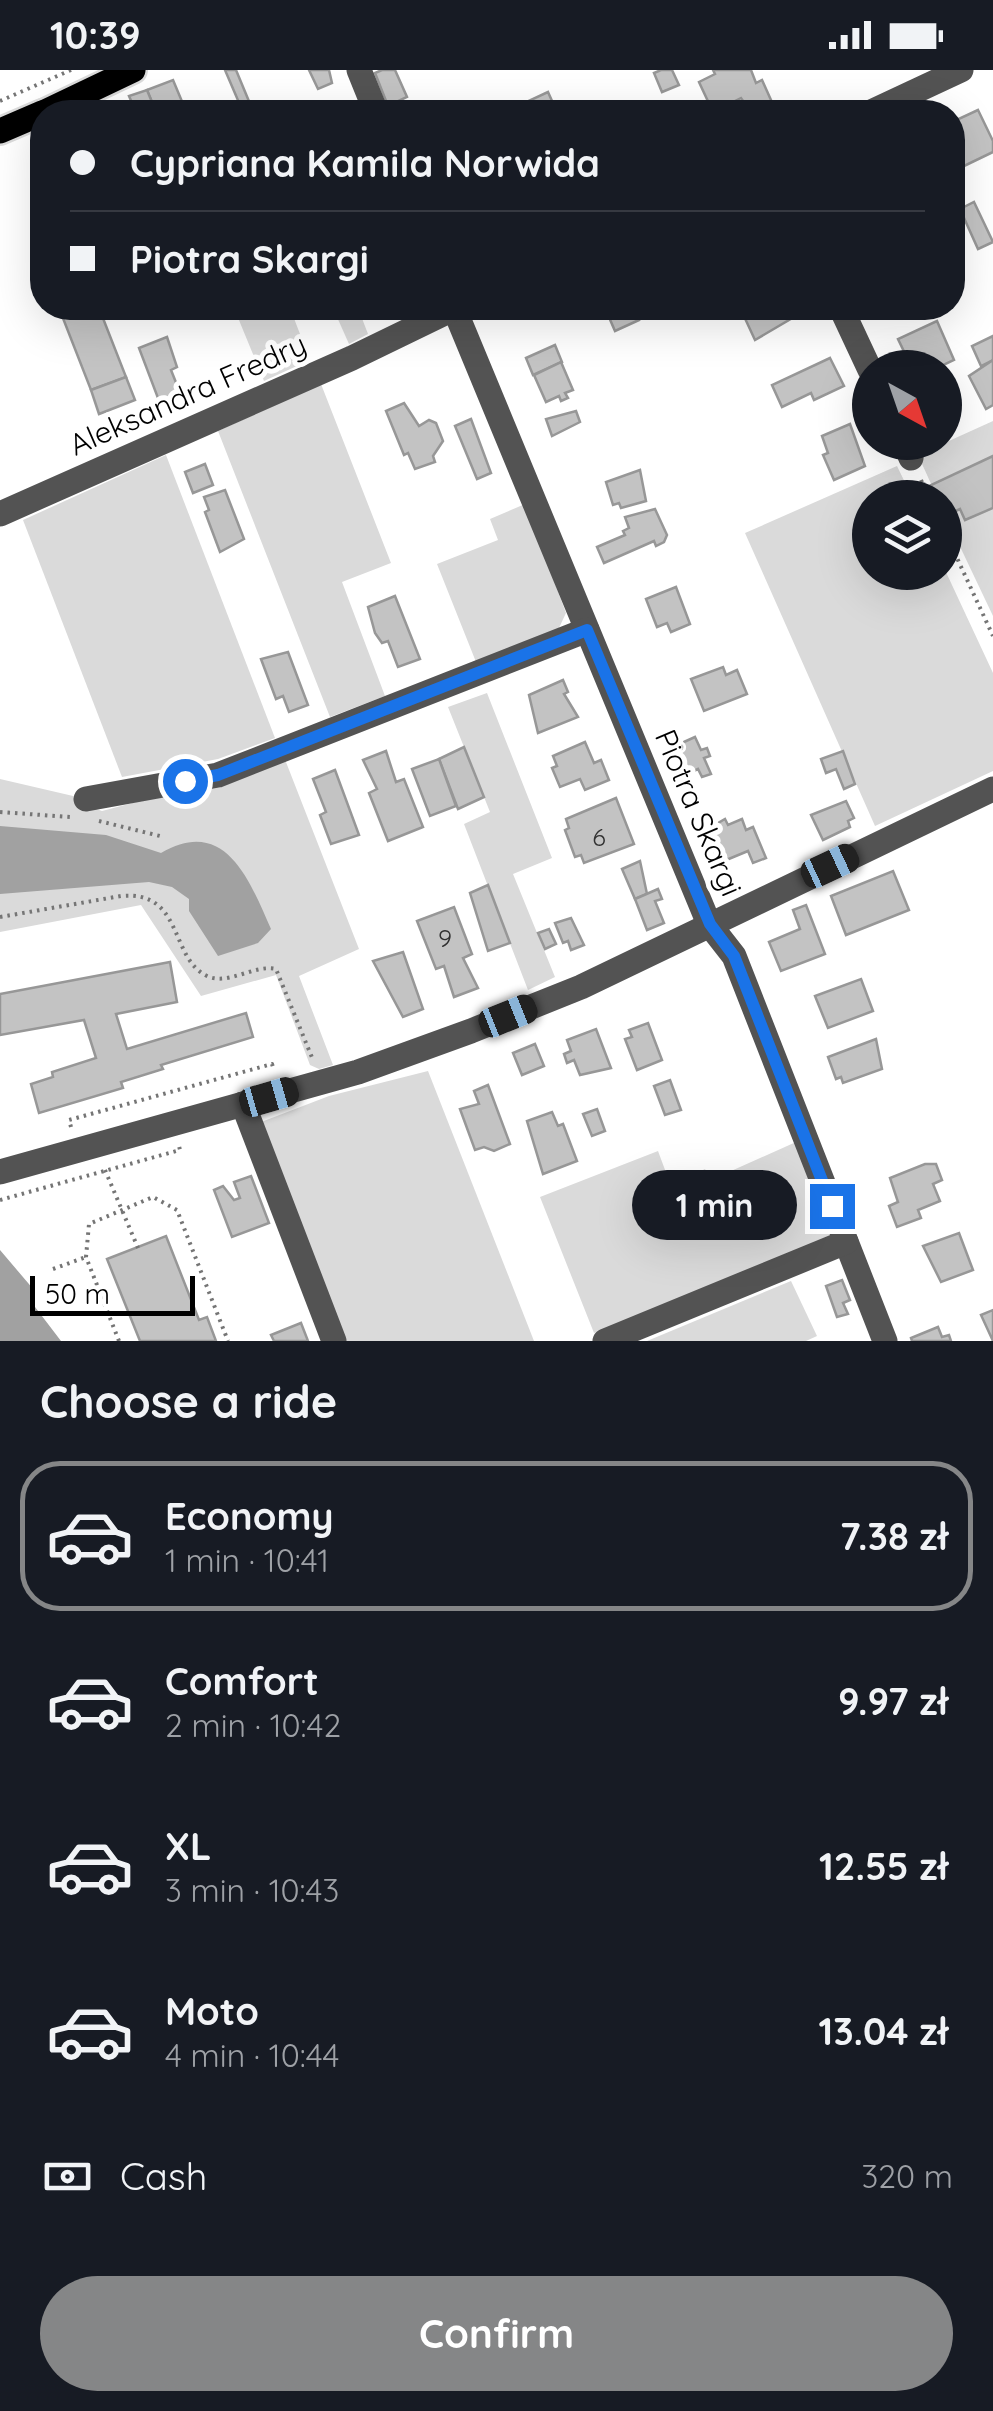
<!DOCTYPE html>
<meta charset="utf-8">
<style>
:root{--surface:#171b24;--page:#242831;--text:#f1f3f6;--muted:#9ea1a6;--line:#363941;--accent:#858687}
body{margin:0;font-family:Quicksand,sans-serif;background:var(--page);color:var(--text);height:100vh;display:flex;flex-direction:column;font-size:38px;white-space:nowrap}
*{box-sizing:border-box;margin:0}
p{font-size:32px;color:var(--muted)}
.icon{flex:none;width:55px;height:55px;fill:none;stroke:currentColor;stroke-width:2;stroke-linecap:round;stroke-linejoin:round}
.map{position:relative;height:1271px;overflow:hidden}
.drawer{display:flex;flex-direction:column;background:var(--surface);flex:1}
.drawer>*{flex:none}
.top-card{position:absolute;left:30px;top:30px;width:935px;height:220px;border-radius:40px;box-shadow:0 10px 40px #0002;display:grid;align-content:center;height:220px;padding:0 40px;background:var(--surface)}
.needle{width:65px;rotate:140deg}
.buttons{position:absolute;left:852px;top:280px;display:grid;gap:20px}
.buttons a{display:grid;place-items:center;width:110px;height:110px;border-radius:50%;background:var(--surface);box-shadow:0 10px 40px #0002;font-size:50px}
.scale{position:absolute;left:30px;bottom:25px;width:165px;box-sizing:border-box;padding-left:10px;border:5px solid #000;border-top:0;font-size:28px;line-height:35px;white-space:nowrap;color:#000;-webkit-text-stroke:8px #fff;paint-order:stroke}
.end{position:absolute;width:45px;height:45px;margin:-22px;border:12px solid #1a73e8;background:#fff;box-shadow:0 0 0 5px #fff}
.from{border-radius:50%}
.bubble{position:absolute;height:70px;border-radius:35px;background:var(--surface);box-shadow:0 10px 40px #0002;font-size:32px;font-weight:800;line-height:70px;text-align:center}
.car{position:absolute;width:30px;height:60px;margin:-30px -15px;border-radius:12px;box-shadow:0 0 8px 2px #0007;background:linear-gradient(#222 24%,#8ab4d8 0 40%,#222 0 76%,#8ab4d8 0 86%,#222 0)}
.top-card b{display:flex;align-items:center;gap:35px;height:95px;font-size:38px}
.top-card b+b{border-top:2px solid var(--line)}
.top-card i{width:25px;height:25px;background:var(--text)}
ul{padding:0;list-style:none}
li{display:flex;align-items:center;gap:30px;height:150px;margin:0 20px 15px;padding:0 20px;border:5px solid transparent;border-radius:40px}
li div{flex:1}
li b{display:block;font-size:38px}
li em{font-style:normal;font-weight:800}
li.current{border-color:var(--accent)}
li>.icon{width:90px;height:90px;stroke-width:1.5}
h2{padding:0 40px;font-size:45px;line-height:120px}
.pay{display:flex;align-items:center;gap:25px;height:110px;padding:0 40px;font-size:38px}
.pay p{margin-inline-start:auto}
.cta{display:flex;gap:20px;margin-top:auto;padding:20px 40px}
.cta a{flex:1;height:115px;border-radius:60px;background:var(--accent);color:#fff;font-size:40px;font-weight:800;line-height:115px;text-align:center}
.status{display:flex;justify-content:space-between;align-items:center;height:70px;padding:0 50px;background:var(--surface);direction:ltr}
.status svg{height:28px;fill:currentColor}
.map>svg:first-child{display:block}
.green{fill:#dadada}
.water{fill:#a1a1a1}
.building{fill:#c3c3c3;stroke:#979797;stroke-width:2.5}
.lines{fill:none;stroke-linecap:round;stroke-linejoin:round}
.major-casing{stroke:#dbdbdb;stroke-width:30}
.path{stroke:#757575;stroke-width:4;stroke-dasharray:2.5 5;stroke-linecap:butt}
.minor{stroke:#535353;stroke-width:25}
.major{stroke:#000;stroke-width:25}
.route{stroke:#1a73e8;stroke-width:12}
.labels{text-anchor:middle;stroke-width:10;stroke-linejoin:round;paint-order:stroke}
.number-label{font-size:25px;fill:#313131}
.street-label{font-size:30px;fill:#000;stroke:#fff}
</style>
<div class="status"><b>10:39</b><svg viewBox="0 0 49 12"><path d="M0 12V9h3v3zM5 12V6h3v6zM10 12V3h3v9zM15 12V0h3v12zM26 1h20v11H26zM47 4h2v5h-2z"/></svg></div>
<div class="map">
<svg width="993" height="1271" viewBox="0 0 993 1271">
<rect width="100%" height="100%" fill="#fff"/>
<g class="green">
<polygon points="234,238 290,238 310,290 264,311"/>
<polygon points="333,238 358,238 368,264 349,274"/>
<polygon points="321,314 391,493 342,512 385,626 330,647 218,361"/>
<polygon points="993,351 993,546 945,445 945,428 937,427 918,385"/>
<polygon points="166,385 275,668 218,689 122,707 23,450"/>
<polygon points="897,396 912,427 870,428 870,502 945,500 993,603 993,701 875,756 745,463"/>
<polygon points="525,434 566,543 558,560 476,592 437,494 498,470 490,449"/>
<polygon points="487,623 552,788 513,804 555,907 528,920 464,754 490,742 448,637"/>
<polygon points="284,687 359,879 299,906 333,995 319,999 310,995 276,905 201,926 141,835 0,862 0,709 86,729 88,736 102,741 228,708"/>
<polygon points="428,1001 534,1271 340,1271 256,1054 329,1026"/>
<polygon points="796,1072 835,1167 594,1263 540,1127 658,1081 671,1116 705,1099 711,1110"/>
<polygon points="791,1211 817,1266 806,1271 647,1271"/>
</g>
<g class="water">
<path d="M0 756 106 765 161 783C226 745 250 812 271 859L258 873 218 886 189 841V829L172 817 149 812 0 824Z"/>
<polygon points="0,1180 34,1220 32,1233 61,1271 0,1271"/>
</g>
<g class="building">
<polygon points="225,0 236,0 253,41 243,42"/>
<polygon points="309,0 329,0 332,13 318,19"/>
<polygon points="382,0 395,0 407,27 388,36 375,3"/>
<polygon points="661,0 672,0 679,15 662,22 654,3"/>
<polygon points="713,0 751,0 756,13 762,10 775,39 751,42 741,28 713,42 699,12 715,4"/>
<polygon points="173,10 186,41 156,42 147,20"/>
<polygon points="147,20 156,42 136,42 129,26"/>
<polygon points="548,22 557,42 528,42 524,33"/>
<polygon points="978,40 993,71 993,82 964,96 952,73 952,52"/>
<polygon points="974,132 993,172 978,179 960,139"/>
<polygon points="59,238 99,238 126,307 91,320"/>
<polygon points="605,238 634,238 639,250 615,261"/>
<polygon points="751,238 789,238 794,247 755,270 742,242"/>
<polygon points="937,251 954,290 937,298 912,298 898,269"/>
<polygon points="993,266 993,290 981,296 972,276"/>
<polygon points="167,267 177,297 171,300 181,325 161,336 139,278"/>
<polygon points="555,275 562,292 533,305 526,288"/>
<polygon points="830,288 844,316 814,330 811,323 782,337 772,315"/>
<polygon points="993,290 993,335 986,339 969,306"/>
<polygon points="561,292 573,320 565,323 568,328 561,331 559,326 546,332 534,305"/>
<polygon points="126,307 135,330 99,344 91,320"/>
<polygon points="404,333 419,356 429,350 436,353 443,371 433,386 435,392 415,399 408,383 404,385 386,341"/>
<polygon points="576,341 580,352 552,366 546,349"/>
<polygon points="471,349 491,403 477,409 455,356"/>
<polygon points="850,354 865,396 834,410 823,385 828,383 822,366"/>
<polygon points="993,386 993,438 965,450 960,439 945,446 945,428 937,428 931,415"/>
<polygon points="205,394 213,415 193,423 185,402"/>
<polygon points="640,400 646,431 621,438 619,433 613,435 606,412"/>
<polygon points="225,420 244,469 220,482 205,442 209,440 204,427"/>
<polygon points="655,439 667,465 664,472 656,476 654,471 604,493 597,477 625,465 623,461 629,458 625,447"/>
<polygon points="676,517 690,554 671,562 667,553 657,557 646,529"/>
<polygon points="395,526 420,589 398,597 388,571 382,573 375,563 368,537"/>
<polygon points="288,582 308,635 289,642 283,626 276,629 261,589"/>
<polygon points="723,597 726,605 737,600 747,624 704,641 691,609"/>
<polygon points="563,610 568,622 564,624 578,647 538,663 529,625"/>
<polygon points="695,667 701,680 707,678 710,686 704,688 711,704 702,707 698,699 687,704 675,676"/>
<polygon points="585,672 594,693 601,690 609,710 585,720 580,709 560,717 552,698 557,696 553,686"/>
<polygon points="464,677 484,727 458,739 439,689"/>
<polygon points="386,681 396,712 404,709 423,757 388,771 369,723 377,719 363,690"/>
<polygon points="843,681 855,714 844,719 836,699 826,703 821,689"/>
<polygon points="439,689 456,736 430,746 412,699"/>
<polygon points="335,700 359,765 331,774 320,745 326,742 313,709"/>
<polygon points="616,728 634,774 584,793 581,785 575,787 565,760 569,758 566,749"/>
<polygon points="846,731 854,748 848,751 850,757 823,770 811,745"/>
<polygon points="725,749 728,755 742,749 746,760 753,757 766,788 753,793 748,781 719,793 706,760"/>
<polygon points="640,791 647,824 635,829 622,799"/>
<polygon points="893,801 909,840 846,865 831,826"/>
<polygon points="488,815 510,873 488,881 470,823"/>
<polygon points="658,819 662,829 655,831 664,853 647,860 635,829"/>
<polygon points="806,835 825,884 781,901 769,872 800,859 793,840"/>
<polygon points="454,837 472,884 463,888 478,918 454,927 444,896 436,899 417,851"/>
<polygon points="571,848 584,875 571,880 568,871 563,873 555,853"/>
<polygon points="549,859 556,874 545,879 538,863"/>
<polygon points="403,882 423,939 403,947 373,891"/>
<polygon points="170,892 177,932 116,944 127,979 246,943 253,967 161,995 163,999 121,1012 123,1018 39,1043 31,1014 53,1007 52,1002 96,988 84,950 0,965 0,924"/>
<polygon points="861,909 873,941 828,958 815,926"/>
<polygon points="648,953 662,990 637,1000 625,969 632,967 629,960"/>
<polygon points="596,959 611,998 580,1005 574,990 567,993 564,984 571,981 567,970"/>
<polygon points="876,969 882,999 843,1013 841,1007 836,1009 828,987"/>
<polygon points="535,974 544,996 522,1005 513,983"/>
<polygon points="670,1010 681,1040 665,1045 654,1016"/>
<polygon points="488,1015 510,1074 494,1081 484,1077 475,1080 460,1039 479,1034 474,1021"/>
<polygon points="597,1039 605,1061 592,1066 583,1044"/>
<polygon points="552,1042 558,1056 563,1054 577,1091 543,1104 527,1051"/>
<polygon points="925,1094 936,1094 942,1110 933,1114 940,1131 918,1140 921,1148 897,1157 889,1136 898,1132 890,1108"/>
<polygon points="251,1106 269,1153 232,1167 214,1120 223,1116 234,1130 240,1128 234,1112"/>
<polygon points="959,1163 973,1200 941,1212 923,1176"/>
<polygon points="166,1166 199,1250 207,1247 216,1271 140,1271 107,1189"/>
<polygon points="842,1210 850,1230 843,1233 848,1244 837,1247 826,1216"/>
<polygon points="993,1240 993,1271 981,1245"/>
<polygon points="301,1253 308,1271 274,1271 271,1265"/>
<polygon points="938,1257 942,1267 949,1265 951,1271 912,1271 911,1268"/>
</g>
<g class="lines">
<defs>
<g id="major">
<polyline points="45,42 133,0"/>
<polyline points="0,61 42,43"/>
</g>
</defs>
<use href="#major" class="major-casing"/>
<g class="path">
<polyline points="0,31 71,0"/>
<polyline points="921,410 929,428"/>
<polyline points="945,462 993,566"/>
<polyline points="0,742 70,747"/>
<polyline points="99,751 160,766"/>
<path d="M0 847 121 826C184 820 169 888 207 906 228 916 254 894 276 899L313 990"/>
<polyline points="71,1057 69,1050 272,994 274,1000"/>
<polyline points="105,1100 138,1178"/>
<polyline points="0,1130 180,1080 179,1076"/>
<polyline points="53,1199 86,1187"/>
<polyline points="119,1271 86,1187 89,1154 153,1127 177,1140 228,1271"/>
</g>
<g class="minor">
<polyline points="359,0 376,42"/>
<polyline points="871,42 961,0"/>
<polyline points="454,238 709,854 734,886 885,1271"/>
<polyline points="841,238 870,300"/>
<polyline points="904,372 911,388"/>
<polyline points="0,444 352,288 455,238"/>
<polyline points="86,729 218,705 587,560"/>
<polyline points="243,1034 334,1271"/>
<polyline points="0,1102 358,1002 471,961 581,917 993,719"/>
<polyline points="605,1271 846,1172"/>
</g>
<use href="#major" class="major"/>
</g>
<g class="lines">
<polyline class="route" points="185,711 218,705 587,560 710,854 734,886 832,1136"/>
</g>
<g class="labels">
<g class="number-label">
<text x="599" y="776">6</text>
<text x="445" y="877">9</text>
</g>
<g class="street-label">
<text transform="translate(188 325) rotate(-24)" y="10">Aleksandra Fredry</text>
<text transform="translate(698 743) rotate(67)" y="10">Piotra Skargi</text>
</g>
</g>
</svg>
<div class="buttons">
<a><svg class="needle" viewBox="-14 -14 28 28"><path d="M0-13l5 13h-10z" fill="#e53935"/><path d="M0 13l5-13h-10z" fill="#9ea1a6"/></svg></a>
<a><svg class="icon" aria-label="layers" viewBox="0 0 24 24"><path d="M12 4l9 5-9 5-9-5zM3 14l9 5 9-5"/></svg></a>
</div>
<div class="scale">50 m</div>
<i class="end from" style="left:185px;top:711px"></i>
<i class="end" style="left:832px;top:1136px"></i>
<div class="bubble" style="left:632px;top:1100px;width:165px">1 min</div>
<i class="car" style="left:830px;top:796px;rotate:65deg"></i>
<i class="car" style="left:508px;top:946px;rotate:68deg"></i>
<i class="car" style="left:269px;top:1027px;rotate:74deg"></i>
<div class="top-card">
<b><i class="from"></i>Cypriana Kamila Norwida</b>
<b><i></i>Piotra Skargi</b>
</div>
</div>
<section class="drawer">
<h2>Choose a ride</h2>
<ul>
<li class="current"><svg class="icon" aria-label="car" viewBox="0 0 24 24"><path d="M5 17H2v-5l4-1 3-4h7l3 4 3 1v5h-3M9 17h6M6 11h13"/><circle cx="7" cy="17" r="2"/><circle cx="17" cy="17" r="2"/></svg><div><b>Economy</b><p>1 min · 10:41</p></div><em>7.38 zł</em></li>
<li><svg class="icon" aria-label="car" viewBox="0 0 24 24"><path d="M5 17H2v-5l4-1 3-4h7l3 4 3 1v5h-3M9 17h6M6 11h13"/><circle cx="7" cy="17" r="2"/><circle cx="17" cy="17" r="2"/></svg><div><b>Comfort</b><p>2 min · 10:42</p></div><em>9.97 zł</em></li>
<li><svg class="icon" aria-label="car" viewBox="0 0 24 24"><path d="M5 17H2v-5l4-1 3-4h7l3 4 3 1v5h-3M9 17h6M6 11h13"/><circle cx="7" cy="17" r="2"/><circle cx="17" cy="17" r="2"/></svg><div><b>XL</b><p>3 min · 10:43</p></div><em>12.55 zł</em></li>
<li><svg class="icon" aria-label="car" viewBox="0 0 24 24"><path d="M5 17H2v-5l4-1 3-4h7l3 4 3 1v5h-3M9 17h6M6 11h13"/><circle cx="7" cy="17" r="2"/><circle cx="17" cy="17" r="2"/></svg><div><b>Moto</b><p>4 min · 10:44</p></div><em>13.04 zł</em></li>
</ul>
<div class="pay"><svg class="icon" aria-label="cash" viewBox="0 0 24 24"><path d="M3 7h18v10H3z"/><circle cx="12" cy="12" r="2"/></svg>Cash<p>320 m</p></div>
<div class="cta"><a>Confirm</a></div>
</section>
